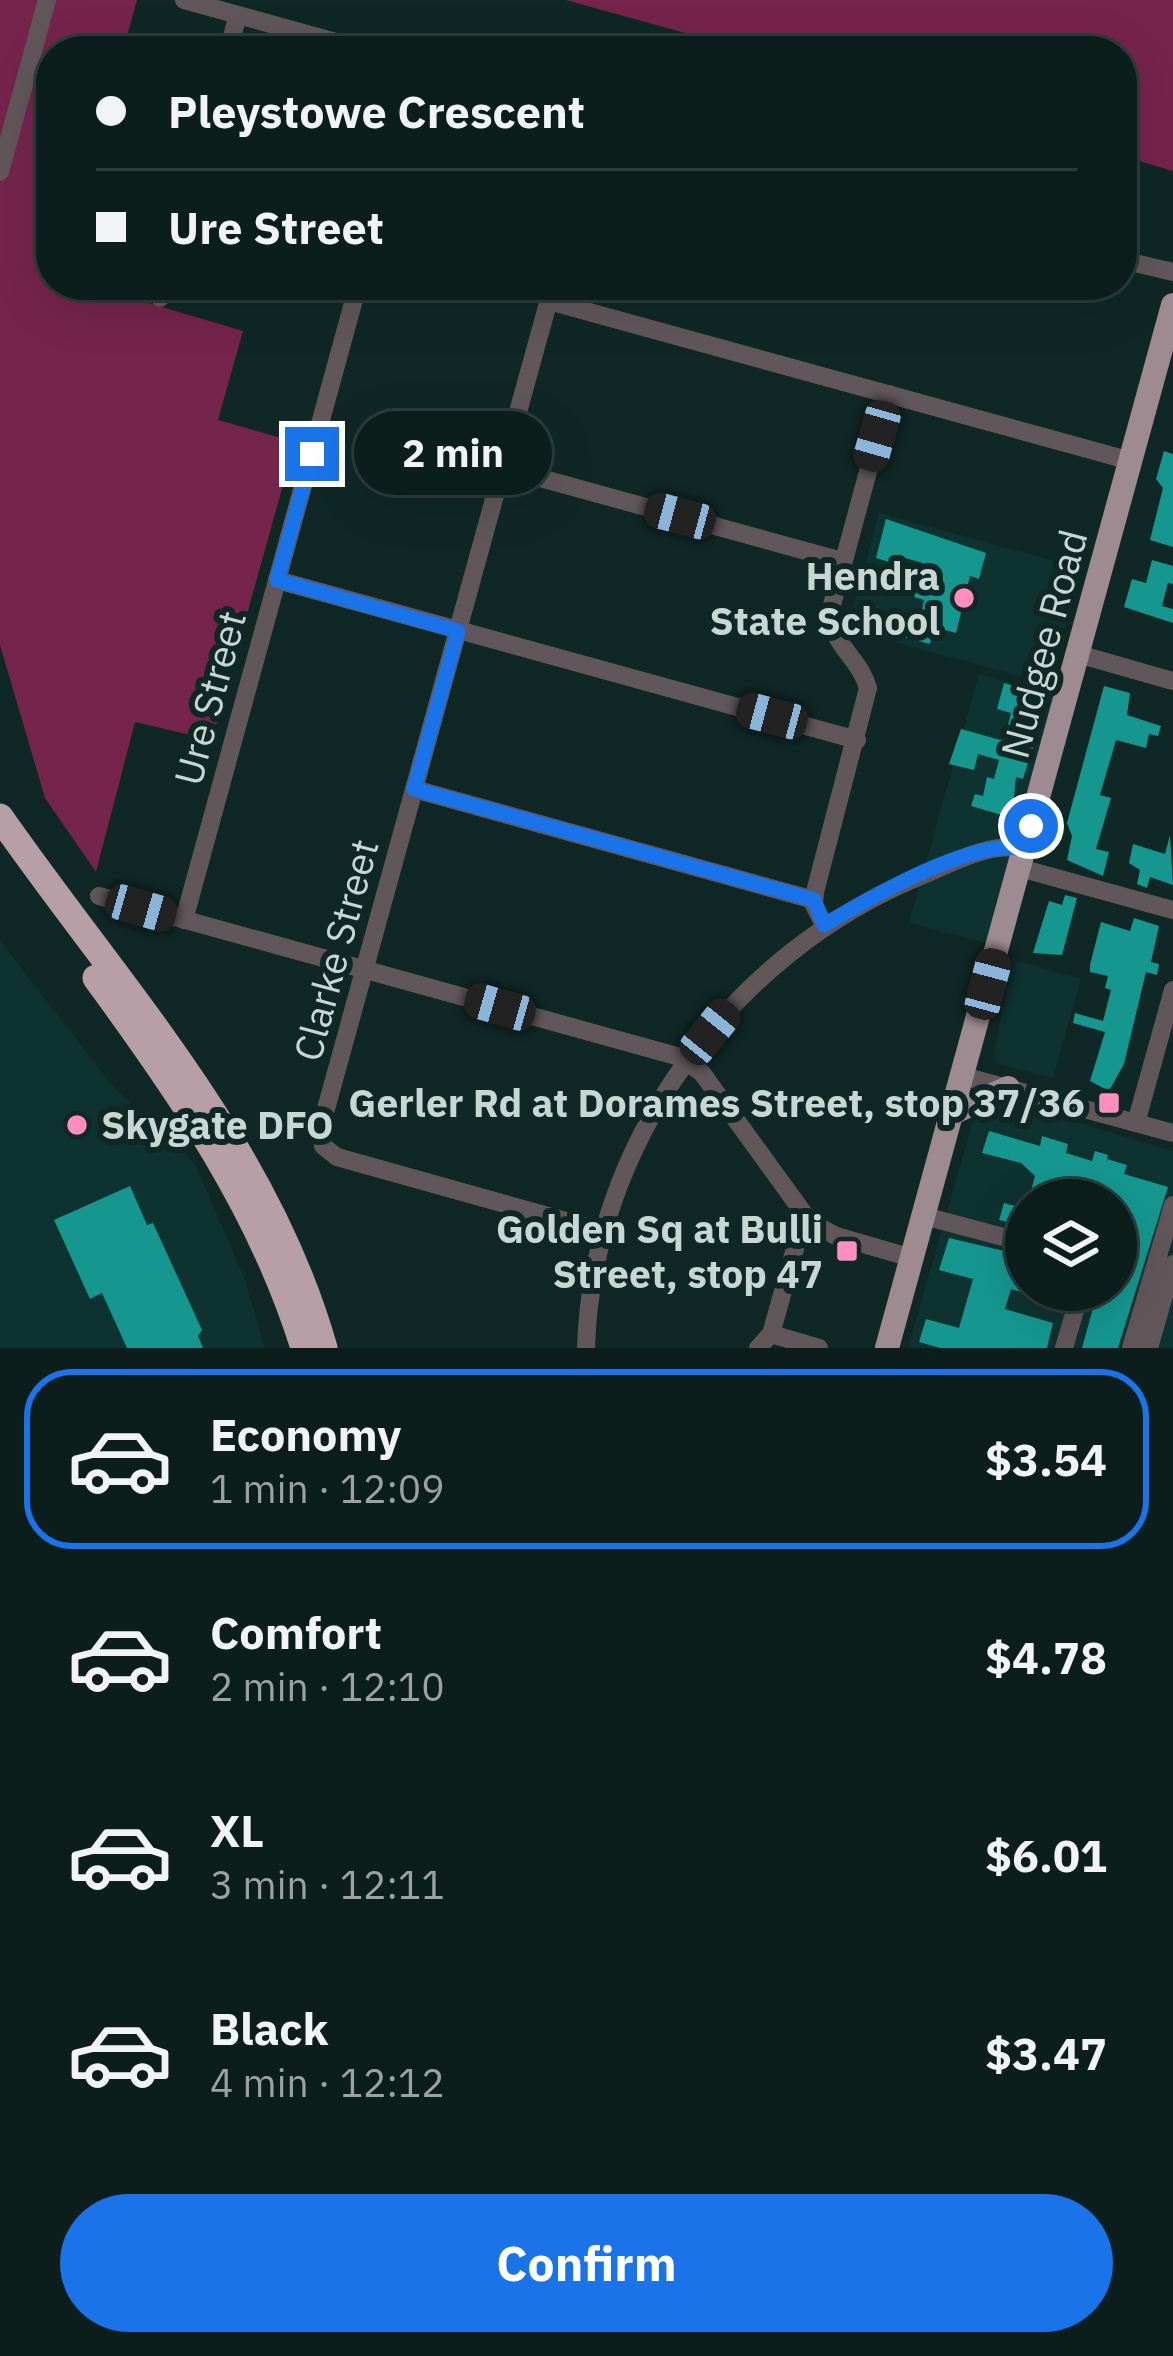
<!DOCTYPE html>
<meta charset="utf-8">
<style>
:root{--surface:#0b1e1c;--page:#142725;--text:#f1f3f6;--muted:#9aa2a3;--line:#2b3c3b;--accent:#1a73e8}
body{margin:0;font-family:"IBM Plex Sans",sans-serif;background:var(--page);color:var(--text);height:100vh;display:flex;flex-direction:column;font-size:45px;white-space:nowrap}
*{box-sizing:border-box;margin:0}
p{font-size:39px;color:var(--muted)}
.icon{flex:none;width:66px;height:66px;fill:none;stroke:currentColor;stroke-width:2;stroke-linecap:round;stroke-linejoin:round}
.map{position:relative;height:1348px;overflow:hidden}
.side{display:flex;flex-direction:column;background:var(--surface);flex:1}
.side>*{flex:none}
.guide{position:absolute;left:36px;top:36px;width:1101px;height:264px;border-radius:48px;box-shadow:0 12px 48px #0002,0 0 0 3px var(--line);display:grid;align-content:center;height:264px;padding:0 60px;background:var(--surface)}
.fabs{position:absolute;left:1005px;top:1179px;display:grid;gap:24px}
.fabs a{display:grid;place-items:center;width:132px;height:132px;border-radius:50%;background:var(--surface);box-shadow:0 12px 48px #0002,0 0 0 3px var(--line);font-size:60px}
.end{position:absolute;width:54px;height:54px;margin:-27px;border:15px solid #1a73e8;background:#fff;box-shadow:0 0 0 6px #fff}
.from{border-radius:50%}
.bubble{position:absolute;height:84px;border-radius:42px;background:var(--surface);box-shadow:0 12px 48px #0002,0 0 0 3px var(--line);font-size:39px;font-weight:800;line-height:84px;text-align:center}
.car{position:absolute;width:36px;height:72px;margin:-36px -18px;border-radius:15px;box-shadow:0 0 9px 3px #0007;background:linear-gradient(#222 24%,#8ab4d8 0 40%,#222 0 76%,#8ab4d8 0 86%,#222 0)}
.guide b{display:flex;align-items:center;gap:42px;height:114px;font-size:45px}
.guide b+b{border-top:3px solid var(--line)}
.guide i{width:30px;height:30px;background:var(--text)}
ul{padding:21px 0 0;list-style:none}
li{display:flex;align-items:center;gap:36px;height:180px;margin:0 24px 18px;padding:0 36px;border:6px solid transparent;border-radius:48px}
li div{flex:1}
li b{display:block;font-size:45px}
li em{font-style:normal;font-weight:800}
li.current{border-color:var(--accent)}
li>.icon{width:108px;height:108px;stroke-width:1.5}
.action{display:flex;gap:24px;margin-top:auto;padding:24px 60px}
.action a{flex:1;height:138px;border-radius:72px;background:var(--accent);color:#fff;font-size:48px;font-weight:800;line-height:138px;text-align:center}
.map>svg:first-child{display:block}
.built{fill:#0e3230;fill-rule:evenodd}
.green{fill:#75244b}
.building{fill:#159790}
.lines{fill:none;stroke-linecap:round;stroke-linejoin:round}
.minor{stroke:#61575a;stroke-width:18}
.major{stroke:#9e8a91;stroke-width:24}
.highway{stroke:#b79ea7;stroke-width:27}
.route{stroke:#1a73e8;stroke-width:15}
.poi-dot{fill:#fe8ebd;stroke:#0f2826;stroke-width:4.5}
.labels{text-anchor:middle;stroke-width:12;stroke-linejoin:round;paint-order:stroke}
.poi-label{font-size:39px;font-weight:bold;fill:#c8d6d4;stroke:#0f2826;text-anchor:end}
.street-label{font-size:39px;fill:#c8d6d4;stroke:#0f2826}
</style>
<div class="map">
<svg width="1173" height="1348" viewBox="0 0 1173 1348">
<rect width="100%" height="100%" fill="#0f2826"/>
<g class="built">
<polygon points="879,513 1081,568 1049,684 847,629"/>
<polygon points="979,674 1055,695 986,943 909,923"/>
<polygon points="0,941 113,1086 195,1164 244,1277 265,1348 0,1348"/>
<polygon points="1011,959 1081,979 1053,1078 999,1064 994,1056"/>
<path d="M1007 1101 1173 1151V1348H908L973 1121 988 1104ZM1026 1200H1116V1290H1026Z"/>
</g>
<g class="green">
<polygon points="0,0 137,0 123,51 51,51 51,285 146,285 142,301 243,331 218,420 295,442 212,740 135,722 96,872 45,798 0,645"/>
<polygon points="566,0 1173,0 1173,171 1122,156 1122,51 750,51"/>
</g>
<g class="building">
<polygon points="1164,451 1173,454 1173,547 1150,540 1163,488 1156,479"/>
<polygon points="886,519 986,553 979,579 970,576 956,633 934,627 930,644 904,637 909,616 920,619 924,600 914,597 923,563 898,556 896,564 876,558"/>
<polygon points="1152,560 1173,566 1173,584 1168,583 1162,606 1173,609 1173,623 1124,607 1132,579 1146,583"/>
<polygon points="1004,683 1049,696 1023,779 1016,777 1012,818 971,806 975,794 983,796 987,777 994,779 999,760 978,754 974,770 949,764 961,729 1004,741 1011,713 997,709"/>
<polygon points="1104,686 1130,693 1127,715 1161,726 1158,736 1149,734 1146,748 1116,740 1100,795 1111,798 1096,849 1109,852 1103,876 1067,860 1072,836 1067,823"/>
<polygon points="1170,835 1173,885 1150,877 1147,888 1137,884 1140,870 1129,863 1133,844 1165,854"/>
<polygon points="1065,895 1077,898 1062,955 1033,953 1049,901 1062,905"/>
<polygon points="1134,918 1159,926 1151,962 1159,964 1157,975 1146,972 1124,1064 1109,1091 1090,1081 1105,1032 1073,1023 1075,1013 1103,1021 1111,990 1105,988 1108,976 1090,972 1090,965 1101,922 1130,931"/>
<polygon points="989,1131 1040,1146 1042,1136 1068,1144 1066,1153 1092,1161 1095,1151 1108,1155 1107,1159 1127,1165 1124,1174 1168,1187 1118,1348 1082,1348 1098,1290 1116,1290 1116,1200 1030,1195 1035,1176 1021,1163 982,1153"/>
<polygon points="130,1186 147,1225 153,1223 202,1330 198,1336 203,1348 127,1348 102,1293 90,1299 54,1220"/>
<polygon points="1004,1203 1026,1209 1026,1227 999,1220"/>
<polygon points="949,1238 1026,1256 1026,1290 1064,1290 1060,1303 1011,1289 1005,1309 1053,1323 1047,1348 940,1348 919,1342 926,1319 959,1328 973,1279 939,1270"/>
</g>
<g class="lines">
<g class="minor">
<polyline points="184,0 368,51"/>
<polyline points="228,51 238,15"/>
<polyline points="0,172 47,0"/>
<polyline points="1122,260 1173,272"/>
<polyline points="553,285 321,1127 323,1146 337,1157 605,1232"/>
<polyline points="160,298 164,285"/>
<polyline points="549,301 1131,461"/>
<polyline points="504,468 842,561"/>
<polyline points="277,580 857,740"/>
<polyline points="1078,654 1173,681"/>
<polyline points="414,789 814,900"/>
<polyline points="1020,868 1173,910"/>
<polyline points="99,896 680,1057 702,1073 810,1222 836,1236 912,1258"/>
<polyline points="184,920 358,285"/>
<path d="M824 925 814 905 815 892 868 688C860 658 831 645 830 612L889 394"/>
<polyline points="963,1076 1173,1133"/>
<polyline points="1136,1123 1173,990"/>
<polyline points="924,1216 1026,1243"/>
<polyline points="771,1334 796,1245 810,1222"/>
<path d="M586 1348C592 1141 733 953 921 876 952 863 991 841 1025 849"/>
<polyline points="758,1348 771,1334 819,1348"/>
<polyline points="1064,1348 1081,1290"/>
<polyline points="1131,1348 1173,1205"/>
<polyline points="1149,1348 1173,1264"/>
</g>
<g class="major">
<polyline points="952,1113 1008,1088"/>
<polyline points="887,1348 1173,305"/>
</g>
<g class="highway">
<path d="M0 817C119 988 266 1143 324 1348"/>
<path d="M96 978C181 1094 261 1209 304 1348"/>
</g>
</g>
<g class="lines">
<path class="route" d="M312 454 277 580 458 631 414 789 814 900 824 925C870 898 973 837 1025 849L1031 826"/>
</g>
<g class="poi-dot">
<circle cx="964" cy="598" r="12"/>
<rect x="1097" y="1091" width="24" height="24" rx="6"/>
<circle cx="77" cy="1125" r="12"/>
<rect x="835" y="1239" width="24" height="24" rx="6"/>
</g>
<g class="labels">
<g class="poi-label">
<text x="940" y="590">Hendra<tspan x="940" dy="45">State School</tspan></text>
<text x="1085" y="1117">Gerler Rd at Dorames Street, stop 37/36</text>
<text x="101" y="1139" text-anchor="start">Skygate DFO</text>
<text x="823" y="1243">Golden Sq at Bulli<tspan x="823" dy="45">Street, stop 47</tspan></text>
</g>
<g class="street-label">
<text transform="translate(1044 644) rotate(-75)" y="14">Nudgee Road</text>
<text transform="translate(210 698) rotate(-75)" y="14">Ure Street</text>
<text transform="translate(336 950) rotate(-75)" y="14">Clarke Street</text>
</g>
</g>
</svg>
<div class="fabs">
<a><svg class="icon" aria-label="layers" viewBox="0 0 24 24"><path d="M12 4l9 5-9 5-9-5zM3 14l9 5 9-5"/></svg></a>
</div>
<i class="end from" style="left:1031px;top:826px"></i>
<i class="end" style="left:312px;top:454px"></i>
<div class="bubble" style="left:354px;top:411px;width:198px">2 min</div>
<i class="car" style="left:877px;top:436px;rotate:196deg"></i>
<i class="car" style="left:680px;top:516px;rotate:285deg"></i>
<i class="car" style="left:772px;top:716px;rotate:285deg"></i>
<i class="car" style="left:141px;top:908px;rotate:106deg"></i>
<i class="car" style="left:988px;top:984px;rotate:15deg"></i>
<i class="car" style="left:500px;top:1007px;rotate:286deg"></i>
<i class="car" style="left:710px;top:1032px;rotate:39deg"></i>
<div class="guide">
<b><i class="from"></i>Pleystowe Crescent</b>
<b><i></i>Ure Street</b>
</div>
</div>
<section class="side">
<ul>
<li class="current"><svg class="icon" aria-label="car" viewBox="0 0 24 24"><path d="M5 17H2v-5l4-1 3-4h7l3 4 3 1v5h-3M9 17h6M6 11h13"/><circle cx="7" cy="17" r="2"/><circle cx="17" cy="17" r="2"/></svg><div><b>Economy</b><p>1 min · 12:09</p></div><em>$3.54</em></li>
<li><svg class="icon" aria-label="car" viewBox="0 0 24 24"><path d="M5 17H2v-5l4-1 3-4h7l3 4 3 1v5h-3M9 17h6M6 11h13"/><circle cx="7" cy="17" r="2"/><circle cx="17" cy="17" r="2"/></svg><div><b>Comfort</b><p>2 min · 12:10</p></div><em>$4.78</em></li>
<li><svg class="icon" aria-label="car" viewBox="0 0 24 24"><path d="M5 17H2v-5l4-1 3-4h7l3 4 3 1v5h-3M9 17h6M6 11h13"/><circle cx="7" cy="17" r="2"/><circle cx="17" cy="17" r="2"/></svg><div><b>XL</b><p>3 min · 12:11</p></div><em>$6.01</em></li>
<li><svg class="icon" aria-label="car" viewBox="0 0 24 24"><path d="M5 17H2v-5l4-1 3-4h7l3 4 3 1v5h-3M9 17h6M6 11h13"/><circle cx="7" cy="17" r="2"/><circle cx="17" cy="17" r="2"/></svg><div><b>Black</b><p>4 min · 12:12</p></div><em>$3.47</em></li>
</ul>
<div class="action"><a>Confirm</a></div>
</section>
